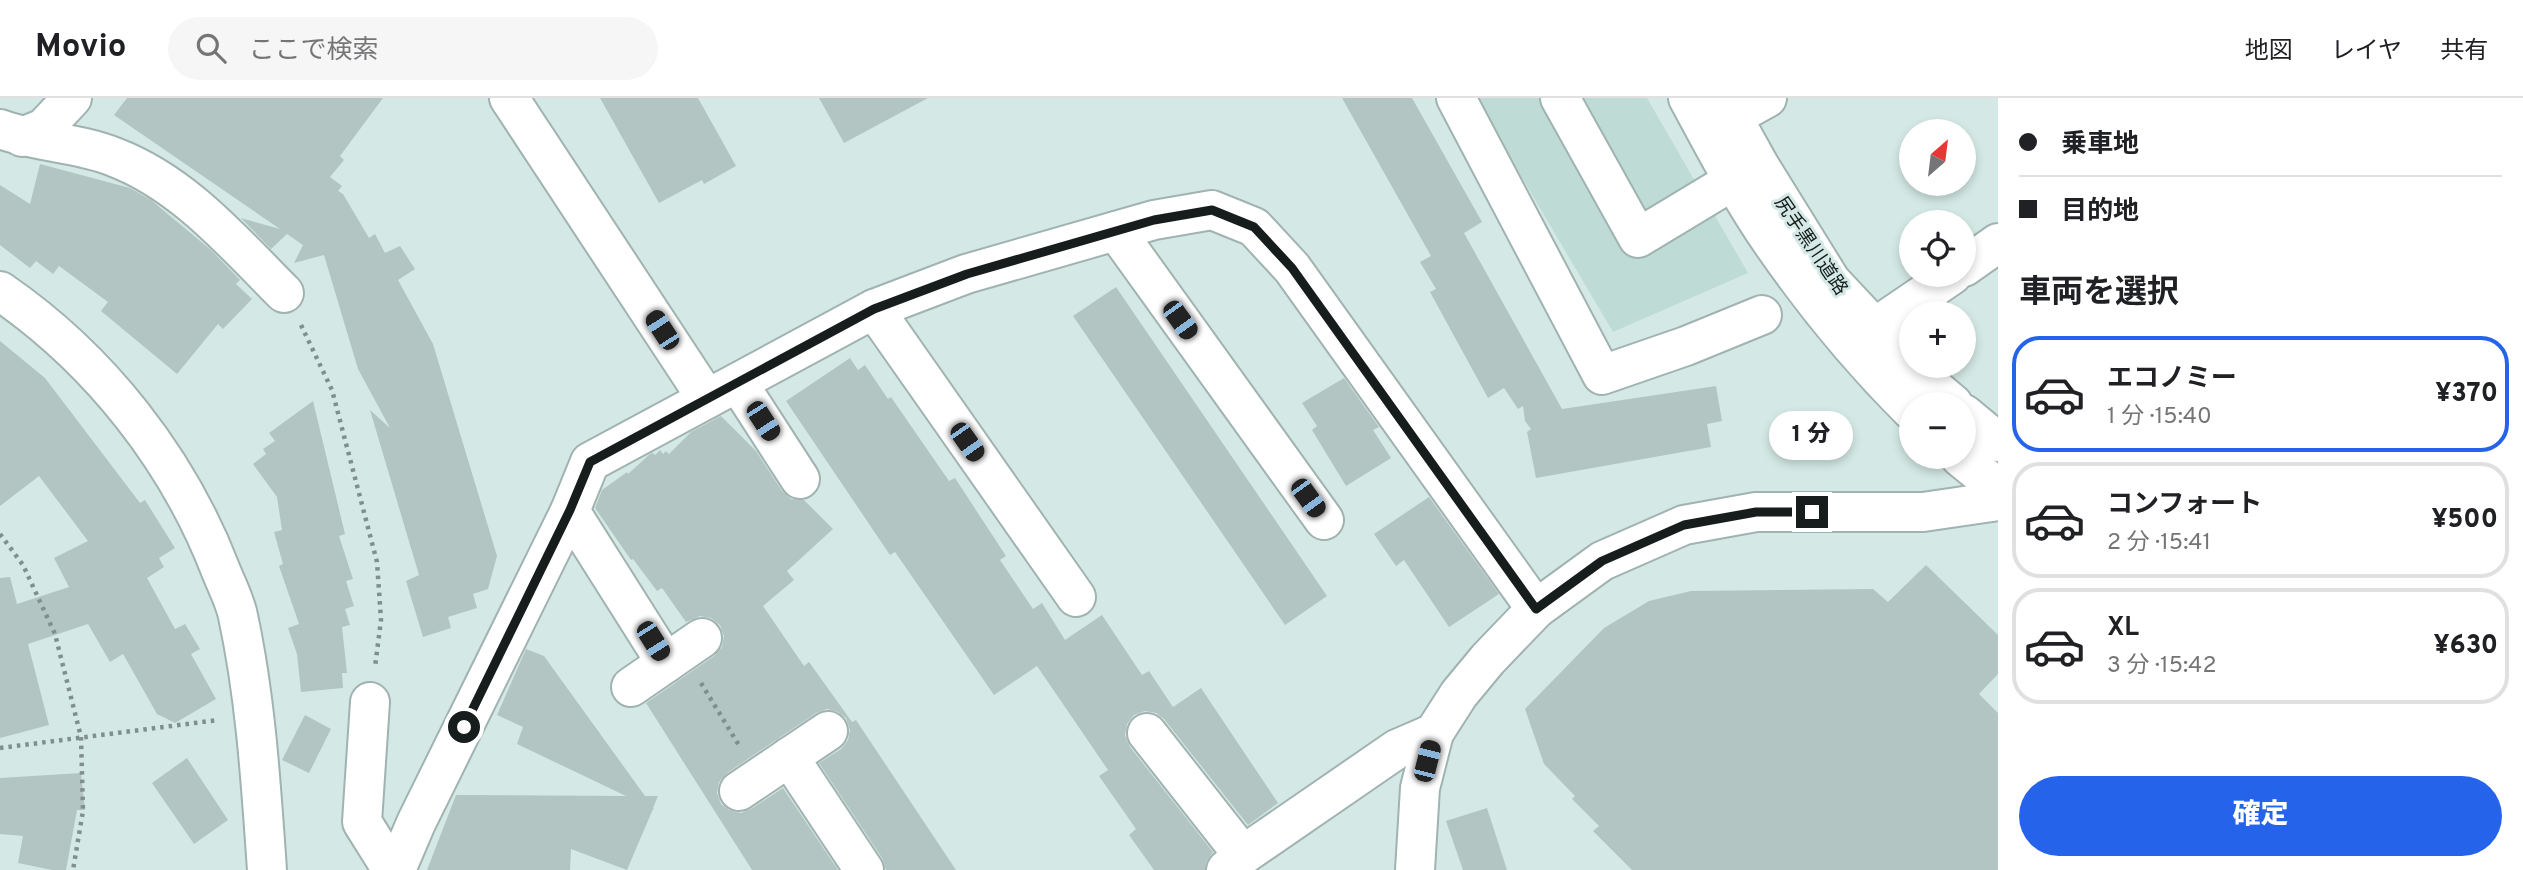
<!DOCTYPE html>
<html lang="ja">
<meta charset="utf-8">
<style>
:root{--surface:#fff;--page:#f6f6f6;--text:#202124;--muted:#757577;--line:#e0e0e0;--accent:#2563eb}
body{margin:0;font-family:Overpass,"Noto Sans JP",sans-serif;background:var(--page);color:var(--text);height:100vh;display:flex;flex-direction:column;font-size:26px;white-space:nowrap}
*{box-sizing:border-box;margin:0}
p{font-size:23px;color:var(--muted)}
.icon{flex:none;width:38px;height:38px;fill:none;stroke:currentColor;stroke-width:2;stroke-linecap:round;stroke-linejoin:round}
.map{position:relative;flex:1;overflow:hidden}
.side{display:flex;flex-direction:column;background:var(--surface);width:525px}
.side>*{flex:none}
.top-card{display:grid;align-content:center;height:154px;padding:0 21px;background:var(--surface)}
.needle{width:46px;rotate:28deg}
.fabs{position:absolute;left:1899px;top:21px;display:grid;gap:14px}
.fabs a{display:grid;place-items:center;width:77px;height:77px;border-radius:50%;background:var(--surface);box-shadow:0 4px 10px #0003;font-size:35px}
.end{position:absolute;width:32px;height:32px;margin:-16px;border:9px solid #161d1c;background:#fff;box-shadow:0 0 0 4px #fff}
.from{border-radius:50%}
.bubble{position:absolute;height:49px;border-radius:24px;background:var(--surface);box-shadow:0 4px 10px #0003;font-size:23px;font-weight:800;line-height:49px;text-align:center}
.car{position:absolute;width:21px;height:42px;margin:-21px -10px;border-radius:9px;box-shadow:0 0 5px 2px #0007;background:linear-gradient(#222 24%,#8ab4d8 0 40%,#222 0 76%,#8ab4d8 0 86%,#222 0)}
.top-card b{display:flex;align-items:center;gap:24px;height:66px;font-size:26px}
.top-card b+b{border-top:2px solid var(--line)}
.top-card i{width:18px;height:18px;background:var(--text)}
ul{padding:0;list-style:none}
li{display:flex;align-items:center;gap:21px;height:116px;margin:0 14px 10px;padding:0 7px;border:4px solid var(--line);border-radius:28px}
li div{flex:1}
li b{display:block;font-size:26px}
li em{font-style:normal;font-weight:800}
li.on{border-color:var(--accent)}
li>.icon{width:63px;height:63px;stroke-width:1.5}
h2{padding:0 21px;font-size:32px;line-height:84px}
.cta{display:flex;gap:14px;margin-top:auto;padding:14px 21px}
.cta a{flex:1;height:80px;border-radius:42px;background:var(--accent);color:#fff;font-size:28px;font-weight:800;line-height:80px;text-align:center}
header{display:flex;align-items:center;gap:42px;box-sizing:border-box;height:98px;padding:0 35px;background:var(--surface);border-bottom:2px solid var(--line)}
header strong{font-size:33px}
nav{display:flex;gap:38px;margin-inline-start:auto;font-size:24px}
.search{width:490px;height:63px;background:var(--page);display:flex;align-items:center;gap:18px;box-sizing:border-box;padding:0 24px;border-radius:38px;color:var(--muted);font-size:26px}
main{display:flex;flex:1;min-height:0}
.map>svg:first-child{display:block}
.built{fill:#bedbd6}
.building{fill:#b2c5c2}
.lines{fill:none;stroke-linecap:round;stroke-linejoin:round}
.minor-casing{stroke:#a0b3b0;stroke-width:42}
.major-casing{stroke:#a0b3b0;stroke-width:42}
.path{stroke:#808f8c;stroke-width:4.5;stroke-dasharray:3.5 5;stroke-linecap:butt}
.minor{stroke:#fff;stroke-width:38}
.major{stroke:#fff;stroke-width:38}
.route{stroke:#161d1c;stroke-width:9}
.labels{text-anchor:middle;stroke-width:6;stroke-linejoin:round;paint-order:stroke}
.street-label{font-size:19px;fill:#161d1c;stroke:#d4e9e5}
</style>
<header>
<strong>Movio</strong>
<div class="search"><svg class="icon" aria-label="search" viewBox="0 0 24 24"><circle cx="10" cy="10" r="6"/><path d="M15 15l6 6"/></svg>ここで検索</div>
<nav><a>地図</a><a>レイヤ</a><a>共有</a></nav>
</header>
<main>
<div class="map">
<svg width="1998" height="772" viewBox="0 0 1998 772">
<rect width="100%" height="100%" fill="#d4e9e5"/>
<polygon class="built" points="1475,0 1647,0 1748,175 1613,234"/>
<g class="building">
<polygon points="127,0 383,0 340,58 344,62 330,79 342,88 338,93 343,96 369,140 375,136 385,155 400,148 415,171 398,182 433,246 497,458 488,491 473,496 477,510 448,519 451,530 423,539 406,483 419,477 370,312 390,330 358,271 324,157 294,165 303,147 287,136 271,151 241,120 280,131 114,17"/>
<polygon points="600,0 698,0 736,68 704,86 702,82 659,105"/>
<polygon points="819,0 928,0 844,45"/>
<polygon points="1342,0 1412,0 1482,124 1464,135 1562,311 1716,288 1722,323 1707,326 1711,349 1536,380 1527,334 1531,331 1525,323 1523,308 1518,311 1504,290 1488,300 1430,194 1436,191 1420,164 1431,158"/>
<polygon points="40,66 130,90 151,102 211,152 240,182 236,186 252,201 223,231 218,226 177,276 101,213 108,204 59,168 53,176 36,163 30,170 0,147 0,87 30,106"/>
<polygon points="1116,189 1327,498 1285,527 1073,218"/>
<polygon points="0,243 45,280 140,405 145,402 175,450 159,460 164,469 147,480 175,531 185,526 200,551 191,556 216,601 175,625 157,616 123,556 110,564 88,526 28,546 49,627 0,640 0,480 10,479 17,506 69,489 54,460 88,443 39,378 0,408"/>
<polygon points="850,260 858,272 865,267 888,301 891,299 949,383 955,380 1006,458 1000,462 1033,511 1042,505 1065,542 1102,517 1142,577 1149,573 1173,609 1201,590 1278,705 1248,727 1164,621 1156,615 1145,613 1134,617 1127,626 1125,637 1130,649 1213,754 1206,764 1205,772 1154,772 1129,737 1136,731 1099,678 1108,672 1037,568 994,597 895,454 890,457 786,303"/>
<polygon points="1344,280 1379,329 1373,332 1391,360 1346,388 1312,332 1317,328 1302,305"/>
<polygon points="313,303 345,436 339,438 353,481 346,483 354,508 345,511 350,527 342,529 347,575 342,575 343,590 301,594 297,556 288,530 299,526 279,468 283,466 274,434 282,432 277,399 253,366 266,356 263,351 275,343 269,335"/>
<polygon points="721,318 756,353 782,393 791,401 804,402 833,431 787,473 794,482 763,508 804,568 809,564 852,624 856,622 956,772 886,772 882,760 819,665 841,651 848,642 850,632 846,620 838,614 827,611 816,615 727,675 719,684 717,695 721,706 729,712 741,715 751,711 783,690 838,772 752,772 646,605 714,558 722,549 724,538 720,527 711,520 700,518 686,524 662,490 657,493 633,461 631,462 595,410 602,392 627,374 628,376 650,356 653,355 655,357 660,352 663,356 666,353 669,356 691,334"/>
<polygon points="1429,399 1499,496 1449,529 1404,462 1396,468 1374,436"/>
<polygon points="1926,467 1998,537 1998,576 1979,596 1998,615 1998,772 1632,772 1593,733 1599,728 1572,701 1575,698 1544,666 1525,611 1604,530 1649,503 1691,493 1873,491 1888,504"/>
<polygon points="526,551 544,558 645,698 658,698 653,710 655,712 653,711 627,772 571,751 570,772 427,772 456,697 626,698 517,646 523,629 497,617"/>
<polygon points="305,617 331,631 309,675 282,662"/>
<polygon points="187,660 228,722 194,746 152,685"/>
<polygon points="81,675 85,712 77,712 66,772 52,772 18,765 23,738 0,736 0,680"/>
<polygon points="1487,710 1507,772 1463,772 1446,723"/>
</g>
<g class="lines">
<defs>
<g id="minor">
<polyline points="509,0 707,301"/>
<polyline points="1456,0 1602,277 1686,248 1762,217"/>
<polyline points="1560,0 1638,140 1759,67"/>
<polyline points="1733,19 1767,0"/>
<path d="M0 31C37 45 77 44 114 59 183 85 233 144 284 195"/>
<polyline points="22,39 44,30 72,0"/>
<polyline points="1116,133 1324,422"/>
<polyline points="1964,169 1998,145"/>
<path d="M0 193C99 261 178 361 221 473 227 488 235 503 238 518 256 602 261 687 267 772"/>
<polyline points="874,211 1076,499"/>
<polyline points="1874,230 1952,177"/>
<polyline points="738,285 800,381"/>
<polyline points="570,413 666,565"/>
<polyline points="631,589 702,540"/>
<polyline points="370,604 362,724 392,772"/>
<polyline points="1147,635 1243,757"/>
<polyline points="789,659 864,772"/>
<polyline points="739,693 828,633"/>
<polyline points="396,772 416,725 570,413 590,364 874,211 966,176 1154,122 1212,112 1254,129 1292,170 1536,511"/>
<polyline points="1226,772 1243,757 1397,651 1434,635"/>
<polyline points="1415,772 1420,690 1434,635 1459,596 1488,561 1536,511 1602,463 1684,427 1756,414 1923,414 1998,403"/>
</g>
<g id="major">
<path d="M1688 0C1714 48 1740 98 1771 143 1813 204 1859 260 1911 312"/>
<polyline points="1722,0 1759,67 1831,183 1920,278 1953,306"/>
<polyline points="1964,316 1998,344"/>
<polyline points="1960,359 1998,390"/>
</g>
</defs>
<use href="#minor" class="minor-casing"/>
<use href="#major" class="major-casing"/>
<g class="path">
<polyline points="301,227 332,292 377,464 381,522 375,569"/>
<polyline points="0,436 23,467 55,536 81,639 83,713 73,772"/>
<polyline points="701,585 740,649"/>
<polyline points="0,650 218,622"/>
</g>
<use href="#minor" class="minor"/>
<use href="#major" class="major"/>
</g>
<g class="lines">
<polyline class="route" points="464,629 570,412 590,364 874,211 967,176 1154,122 1212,112 1254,129 1292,170 1536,511 1602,463 1684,427 1756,414 1812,414"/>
</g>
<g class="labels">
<g class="street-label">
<text transform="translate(1812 147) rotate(56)" y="7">尻手黒川道路</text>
</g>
</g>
</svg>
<div class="fabs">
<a><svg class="needle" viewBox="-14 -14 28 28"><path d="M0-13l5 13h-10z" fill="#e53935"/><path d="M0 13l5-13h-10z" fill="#757577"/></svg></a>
<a><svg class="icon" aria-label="locate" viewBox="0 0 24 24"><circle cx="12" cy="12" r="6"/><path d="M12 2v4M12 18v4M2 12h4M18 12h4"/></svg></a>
<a>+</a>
<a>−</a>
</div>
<i class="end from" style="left:464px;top:629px"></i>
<i class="end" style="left:1812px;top:414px"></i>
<div class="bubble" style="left:1769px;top:313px;width:84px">1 分</div>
<i class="car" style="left:1180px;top:222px;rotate:144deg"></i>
<i class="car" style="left:662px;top:232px;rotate:327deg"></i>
<i class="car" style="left:763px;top:323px;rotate:147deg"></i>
<i class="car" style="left:967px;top:344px;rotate:145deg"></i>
<i class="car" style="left:1308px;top:400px;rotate:144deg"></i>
<i class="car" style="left:653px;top:543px;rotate:148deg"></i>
<i class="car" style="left:1427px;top:663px;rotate:14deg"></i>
</div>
<section class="side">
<div class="top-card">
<b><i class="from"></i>乗車地</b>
<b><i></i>目的地</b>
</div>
<h2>車両を選択</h2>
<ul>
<li class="on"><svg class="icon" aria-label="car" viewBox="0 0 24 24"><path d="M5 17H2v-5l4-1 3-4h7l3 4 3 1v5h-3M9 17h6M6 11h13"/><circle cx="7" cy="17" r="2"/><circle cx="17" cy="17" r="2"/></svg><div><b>エコノミー</b><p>1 分 · 15:40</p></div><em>¥370</em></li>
<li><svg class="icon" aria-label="car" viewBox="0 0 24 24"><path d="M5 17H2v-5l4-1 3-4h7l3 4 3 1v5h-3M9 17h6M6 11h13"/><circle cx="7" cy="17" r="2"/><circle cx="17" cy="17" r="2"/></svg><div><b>コンフォート</b><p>2 分 · 15:41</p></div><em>¥500</em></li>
<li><svg class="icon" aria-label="car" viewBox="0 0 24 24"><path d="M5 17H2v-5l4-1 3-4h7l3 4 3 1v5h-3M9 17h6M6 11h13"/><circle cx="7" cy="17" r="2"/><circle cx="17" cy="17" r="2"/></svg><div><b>XL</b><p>3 分 · 15:42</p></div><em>¥630</em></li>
</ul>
<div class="cta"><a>確定</a></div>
</section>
</main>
